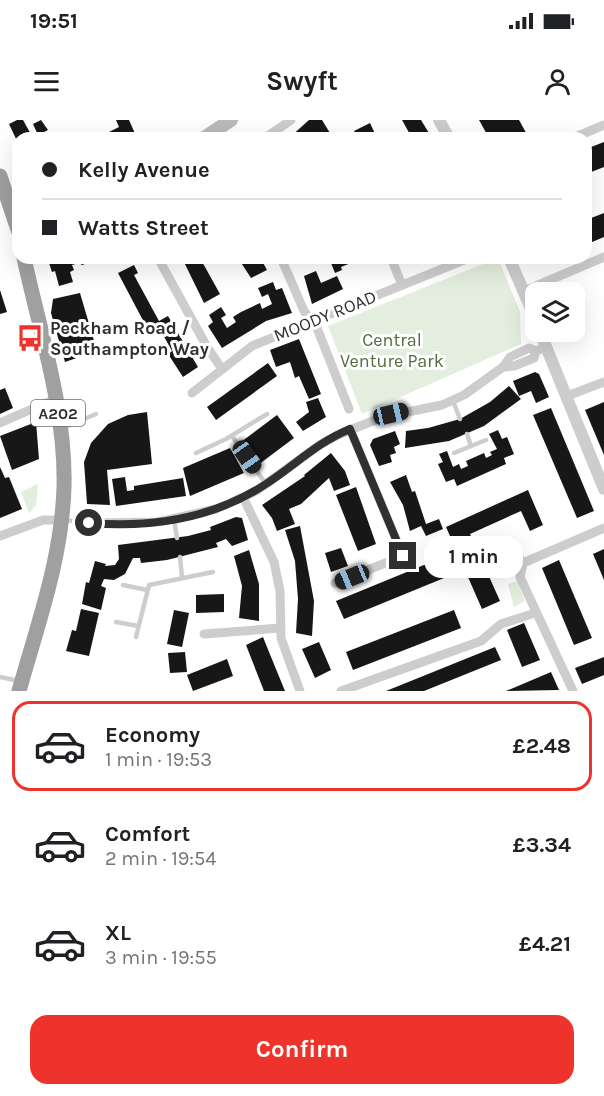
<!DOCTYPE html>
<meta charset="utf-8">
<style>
:root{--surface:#fff;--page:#f6f6f6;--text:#202124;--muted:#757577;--line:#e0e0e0;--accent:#ed332c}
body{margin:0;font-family:Karla,sans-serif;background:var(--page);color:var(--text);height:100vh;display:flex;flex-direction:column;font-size:22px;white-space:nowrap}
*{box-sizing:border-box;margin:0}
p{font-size:20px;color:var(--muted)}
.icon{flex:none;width:33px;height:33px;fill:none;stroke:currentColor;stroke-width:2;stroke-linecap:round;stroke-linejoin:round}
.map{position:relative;height:571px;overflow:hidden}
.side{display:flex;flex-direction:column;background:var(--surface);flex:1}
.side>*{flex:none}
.hud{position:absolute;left:12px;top:12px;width:580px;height:132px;border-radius:18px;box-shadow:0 6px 24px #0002;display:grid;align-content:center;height:132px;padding:0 30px;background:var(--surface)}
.controls{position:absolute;left:525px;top:162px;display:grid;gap:12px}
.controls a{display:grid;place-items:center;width:60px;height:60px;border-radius:12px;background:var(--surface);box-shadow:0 6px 24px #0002;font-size:30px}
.end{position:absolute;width:27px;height:27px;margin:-14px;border:8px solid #303030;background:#fff;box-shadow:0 0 0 3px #fff}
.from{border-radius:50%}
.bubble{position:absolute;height:42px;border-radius:18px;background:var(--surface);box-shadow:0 6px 24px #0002;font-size:20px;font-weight:700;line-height:42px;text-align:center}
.car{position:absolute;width:18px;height:36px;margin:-18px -9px;border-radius:8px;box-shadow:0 0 4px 2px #0007;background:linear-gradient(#222 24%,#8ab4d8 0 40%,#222 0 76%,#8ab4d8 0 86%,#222 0)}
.hud b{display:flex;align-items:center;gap:21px;height:57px;font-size:22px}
.hud b+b{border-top:2px solid var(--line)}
.hud i{width:15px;height:15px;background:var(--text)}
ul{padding:10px 0 0;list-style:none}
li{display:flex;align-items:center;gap:18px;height:90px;margin:0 12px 9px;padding:0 18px;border:3px solid transparent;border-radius:18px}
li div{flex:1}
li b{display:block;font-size:22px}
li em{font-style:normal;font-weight:700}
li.active{border-color:var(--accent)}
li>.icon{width:54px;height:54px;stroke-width:1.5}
.cta{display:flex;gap:12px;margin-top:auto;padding:12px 30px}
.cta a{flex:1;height:69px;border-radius:18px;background:var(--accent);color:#fff;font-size:24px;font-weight:700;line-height:69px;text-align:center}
.status{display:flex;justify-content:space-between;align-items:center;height:42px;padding:0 30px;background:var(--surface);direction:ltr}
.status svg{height:16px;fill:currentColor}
header{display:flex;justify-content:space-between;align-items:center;height:78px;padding:0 30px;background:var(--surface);font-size:27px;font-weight:700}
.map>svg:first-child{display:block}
.green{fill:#e4eede}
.building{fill:#171717}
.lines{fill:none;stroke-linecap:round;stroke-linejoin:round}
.service{stroke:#cdcdcd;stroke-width:4.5}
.minor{stroke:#cdcdcd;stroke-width:9}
.tertiary{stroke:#cdcdcd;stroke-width:12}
.secondary{stroke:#bababa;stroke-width:14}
.trunk{stroke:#a0a0a0;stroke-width:15}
.route{stroke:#303030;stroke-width:8}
.labels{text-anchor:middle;stroke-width:6;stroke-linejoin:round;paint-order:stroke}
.shield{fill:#fff;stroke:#6e6e6e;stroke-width:1.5}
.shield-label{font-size:16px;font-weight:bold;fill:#303030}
.street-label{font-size:18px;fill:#303030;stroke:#fff}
.poi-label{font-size:18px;font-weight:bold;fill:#303030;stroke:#fff;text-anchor:start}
.park-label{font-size:18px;fill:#4d6e3b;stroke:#fff}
</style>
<div class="status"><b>19:51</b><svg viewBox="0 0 49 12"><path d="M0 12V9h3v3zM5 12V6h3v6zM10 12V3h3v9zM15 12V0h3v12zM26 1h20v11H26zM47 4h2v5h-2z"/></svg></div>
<header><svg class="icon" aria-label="menu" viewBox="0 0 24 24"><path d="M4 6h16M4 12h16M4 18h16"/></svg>Swyft<svg class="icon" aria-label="person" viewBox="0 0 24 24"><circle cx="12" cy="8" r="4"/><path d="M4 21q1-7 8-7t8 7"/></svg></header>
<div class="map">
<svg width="604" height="571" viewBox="0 0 604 571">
<rect width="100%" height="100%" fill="#fff"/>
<g class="green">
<polygon points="498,138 520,192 521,224 362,294 328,206"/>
<polygon points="38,364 36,385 29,393 21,372"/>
<polygon points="517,461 525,481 514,487 508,464"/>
</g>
<g class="building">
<polygon points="17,0 23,0 33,18 18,18 18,23 9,4"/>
<polygon points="41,0 48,10 38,15 33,4"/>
<polygon points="116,0 129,0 137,18 97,18 119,7"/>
<polygon points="309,0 322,0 333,18 289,18"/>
<polygon points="402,0 421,0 432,18 412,18"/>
<polygon points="479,0 519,0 529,18 489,18"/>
<polygon points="370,3 377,18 358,18 354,11"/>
<polygon points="604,22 604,47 586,54 586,29"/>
<polygon points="604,93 604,117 592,122 586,100"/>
<polygon points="44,138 102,138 82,145 79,143 72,145 74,150 70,152 73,162 59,166 55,151 52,152 48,140"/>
<polygon points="182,138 200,138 220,174 204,183"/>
<polygon points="238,138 261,139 267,150 251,158"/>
<polygon points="329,138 363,138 341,147 342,150 335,153"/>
<polygon points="134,145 138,153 134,155 159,201 168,196 198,247 183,257 168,234 172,231 162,213 158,215 152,204 147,208 118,153"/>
<polygon points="316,151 321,163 337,156 343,169 312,184 304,156"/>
<polygon points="273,162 276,170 282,168 292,193 266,201 222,228 208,206 213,202 209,195 221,187 226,195 221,198 227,208 236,202 233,197 241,192 260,183 262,189 272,184 268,174 262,177 258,168"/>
<polygon points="0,170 7,192 0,194"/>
<polygon points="80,173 97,231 65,242 51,193 53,179"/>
<polygon points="299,219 321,274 309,279 299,256 295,258 290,242 276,247 270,230"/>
<polygon points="268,243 277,256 216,300 207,287"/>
<polygon points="535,252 539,254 549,277 536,283 531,271 519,276 513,261"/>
<polygon points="509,266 521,279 484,306 449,321 405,328 406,311 428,308 460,299 490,282"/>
<polygon points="5,268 13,288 0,294 0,270"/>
<polygon points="318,278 326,297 303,311 296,302 309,292 306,282"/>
<polygon points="604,282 604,335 585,290"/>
<polygon points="551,288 594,391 577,398 533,295"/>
<polygon points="147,292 152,344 107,350 110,385 87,384 84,342 91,323 108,304 128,295"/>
<polygon points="277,295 294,318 258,345 241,322"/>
<polygon points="36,302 39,339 12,350 0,316"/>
<polygon points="498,310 502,319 507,317 514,334 504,338 506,344 457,366 454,359 446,362 438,344 443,342 439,334 447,331 453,347 459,344 461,349 468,346 466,341 484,333 486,338 492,335 490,332 497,329 489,314"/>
<polygon points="395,311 400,324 394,327 396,333 390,335 392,342 379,346 370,325 373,319"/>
<polygon points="230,328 244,353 190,376 183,348"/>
<polygon points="331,333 345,351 350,365 334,371 329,358 301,384 289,389 295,404 277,411 272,398 262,385 305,356 304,355"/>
<polygon points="0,347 5,358 9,357 22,389 0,398"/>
<polygon points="406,355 412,372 415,371 426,404 439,399 443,409 426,416 421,406 410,411 403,385 390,362"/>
<polygon points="125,357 127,371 134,370 134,366 183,358 186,376 116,386 112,359"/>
<polygon points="356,367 376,424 358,431 336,375"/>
<polygon points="528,370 543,405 530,411 521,391 470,414 500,481 482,489 446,407"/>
<polygon points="236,397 242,398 248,420 232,426 226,419 216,423 218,427 167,440 141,443 140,438 133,438 125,454 114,460 104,459 101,466 106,468 101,490 82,484 86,462 89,463 95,441 106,444 105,446 115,445 119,439 118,425 188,416 211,410 210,407"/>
<polygon points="300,406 314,481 312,516 296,513 298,479 295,441 285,410"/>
<polygon points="341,428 348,446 331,452 325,433"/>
<polygon points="604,429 604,460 593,434"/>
<polygon points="249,430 259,464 259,501 239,498 242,466 234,436"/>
<polygon points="441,438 449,456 344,499 336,481"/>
<polygon points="559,440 592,518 574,525 542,448"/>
<polygon points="224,474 224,492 196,493 196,475"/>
<polygon points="81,489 99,493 89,536 66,531 72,510 76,511"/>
<polygon points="174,490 189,493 182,527 167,524"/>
<polygon points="454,490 461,508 353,550 346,532"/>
<polygon points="524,503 540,540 522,547 507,510"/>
<polygon points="263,517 269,532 285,571 264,571 246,525"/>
<polygon points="319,522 331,550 315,558 302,529"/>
<polygon points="495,527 501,540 424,571 386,571"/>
<polygon points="185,532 187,552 170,553 168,533"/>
<polygon points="604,537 604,555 582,564 575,548"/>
<polygon points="227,539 233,556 193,571 187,555"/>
<polygon points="551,552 559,570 506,571"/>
</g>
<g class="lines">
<g class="service">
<polyline points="453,281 460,299"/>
<polyline points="63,308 96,294"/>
<polyline points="467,314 471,326"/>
<polyline points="232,316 266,364"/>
<polyline points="196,333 226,319 267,294"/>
<polyline points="454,333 486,320"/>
<polyline points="63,400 95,403"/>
<polyline points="174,400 177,418"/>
<polyline points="180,437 182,457"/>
<polyline points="123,465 147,470"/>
<polyline points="116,502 138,506"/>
<polyline points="136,517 149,465 213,452"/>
<polyline points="0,557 19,561"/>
</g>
<g class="minor">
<polyline points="265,18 291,0"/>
<polyline points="573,18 604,5"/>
<polyline points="158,138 207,227 222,249"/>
<polyline points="281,138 304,191 317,208 349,289"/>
<polyline points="391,138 402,165"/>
<polyline points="524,171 604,137"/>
<polyline points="503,247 514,246 534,238 536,231 541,229"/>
<polyline points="192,273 252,226 469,138"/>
<polyline points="567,276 604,262"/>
<polyline points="0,303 55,279"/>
<polyline points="243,377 274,442 280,471 281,518 300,571"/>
<polyline points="95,403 158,402 216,389 256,371 321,324 340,314 383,297 442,285 464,275 503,247 510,237 529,228 536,231"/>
<polyline points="0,416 43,400 60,400"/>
<polyline points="494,430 510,426 523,443 604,408"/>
<polyline points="523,443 520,457 573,571"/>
<polyline points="335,463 403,436 350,309"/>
<polyline points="204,514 280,508"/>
<polyline points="341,571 481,521 501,504 535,493"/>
</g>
<g class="tertiary">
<polyline points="439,0 449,18"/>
<polyline points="509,138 536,200"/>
<polyline points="540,212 604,369"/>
</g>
<polyline class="secondary" points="204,18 231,0"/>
<g class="trunk">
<polyline points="0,56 18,110"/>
<path d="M19 571C38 503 62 438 64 367 66 290 40 212 24 138"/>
</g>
</g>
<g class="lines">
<path class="route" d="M89 403C151 408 214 398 266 364 295 345 318 322 350 309L403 436"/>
</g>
<defs>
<symbol id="bus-bare" viewBox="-9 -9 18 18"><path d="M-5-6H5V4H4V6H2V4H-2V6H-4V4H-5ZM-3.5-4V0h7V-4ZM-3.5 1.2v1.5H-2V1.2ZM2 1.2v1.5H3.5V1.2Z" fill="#ed332c" stroke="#fff" stroke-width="2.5" paint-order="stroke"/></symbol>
</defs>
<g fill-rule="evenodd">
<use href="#bus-bare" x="11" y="199" width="38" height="38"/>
</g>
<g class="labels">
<rect class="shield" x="31" y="280" width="54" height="26" rx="4.5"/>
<g class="shield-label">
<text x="58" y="299">A202</text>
</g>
<g class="street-label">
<text transform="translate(325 196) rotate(-22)" y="6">MOODY ROAD</text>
</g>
<g class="poi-label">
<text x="50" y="214">Peckham Road /<tspan x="50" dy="21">Southampton Way</tspan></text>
</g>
<g class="park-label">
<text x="392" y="226">Central<tspan x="392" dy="21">Venture Park</tspan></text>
</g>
</g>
</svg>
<div class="controls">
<a><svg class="icon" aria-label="layers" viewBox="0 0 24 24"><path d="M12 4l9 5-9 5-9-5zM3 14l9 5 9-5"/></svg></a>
</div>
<i class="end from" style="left:89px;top:403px"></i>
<i class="end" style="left:403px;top:436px"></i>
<div class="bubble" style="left:424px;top:416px;width:99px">1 min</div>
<i class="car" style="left:391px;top:294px;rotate:77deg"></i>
<i class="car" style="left:247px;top:337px;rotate:145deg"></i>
<i class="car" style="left:352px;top:457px;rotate:248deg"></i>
<div class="hud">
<b><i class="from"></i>Kelly Avenue</b>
<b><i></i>Watts Street</b>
</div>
</div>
<section class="side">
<ul>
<li class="active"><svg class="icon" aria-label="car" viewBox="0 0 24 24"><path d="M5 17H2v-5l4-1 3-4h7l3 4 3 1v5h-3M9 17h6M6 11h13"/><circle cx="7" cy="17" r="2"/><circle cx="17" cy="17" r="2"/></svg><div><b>Economy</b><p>1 min · 19:53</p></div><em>£2.48</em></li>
<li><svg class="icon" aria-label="car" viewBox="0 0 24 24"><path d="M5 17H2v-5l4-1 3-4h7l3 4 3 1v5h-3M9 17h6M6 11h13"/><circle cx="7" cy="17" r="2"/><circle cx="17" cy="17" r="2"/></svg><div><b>Comfort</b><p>2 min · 19:54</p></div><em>£3.34</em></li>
<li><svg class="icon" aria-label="car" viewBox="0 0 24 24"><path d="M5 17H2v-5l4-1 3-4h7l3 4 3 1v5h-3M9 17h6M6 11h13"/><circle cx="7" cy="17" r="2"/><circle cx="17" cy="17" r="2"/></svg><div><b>XL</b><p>3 min · 19:55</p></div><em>£4.21</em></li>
</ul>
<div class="cta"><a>Confirm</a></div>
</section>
